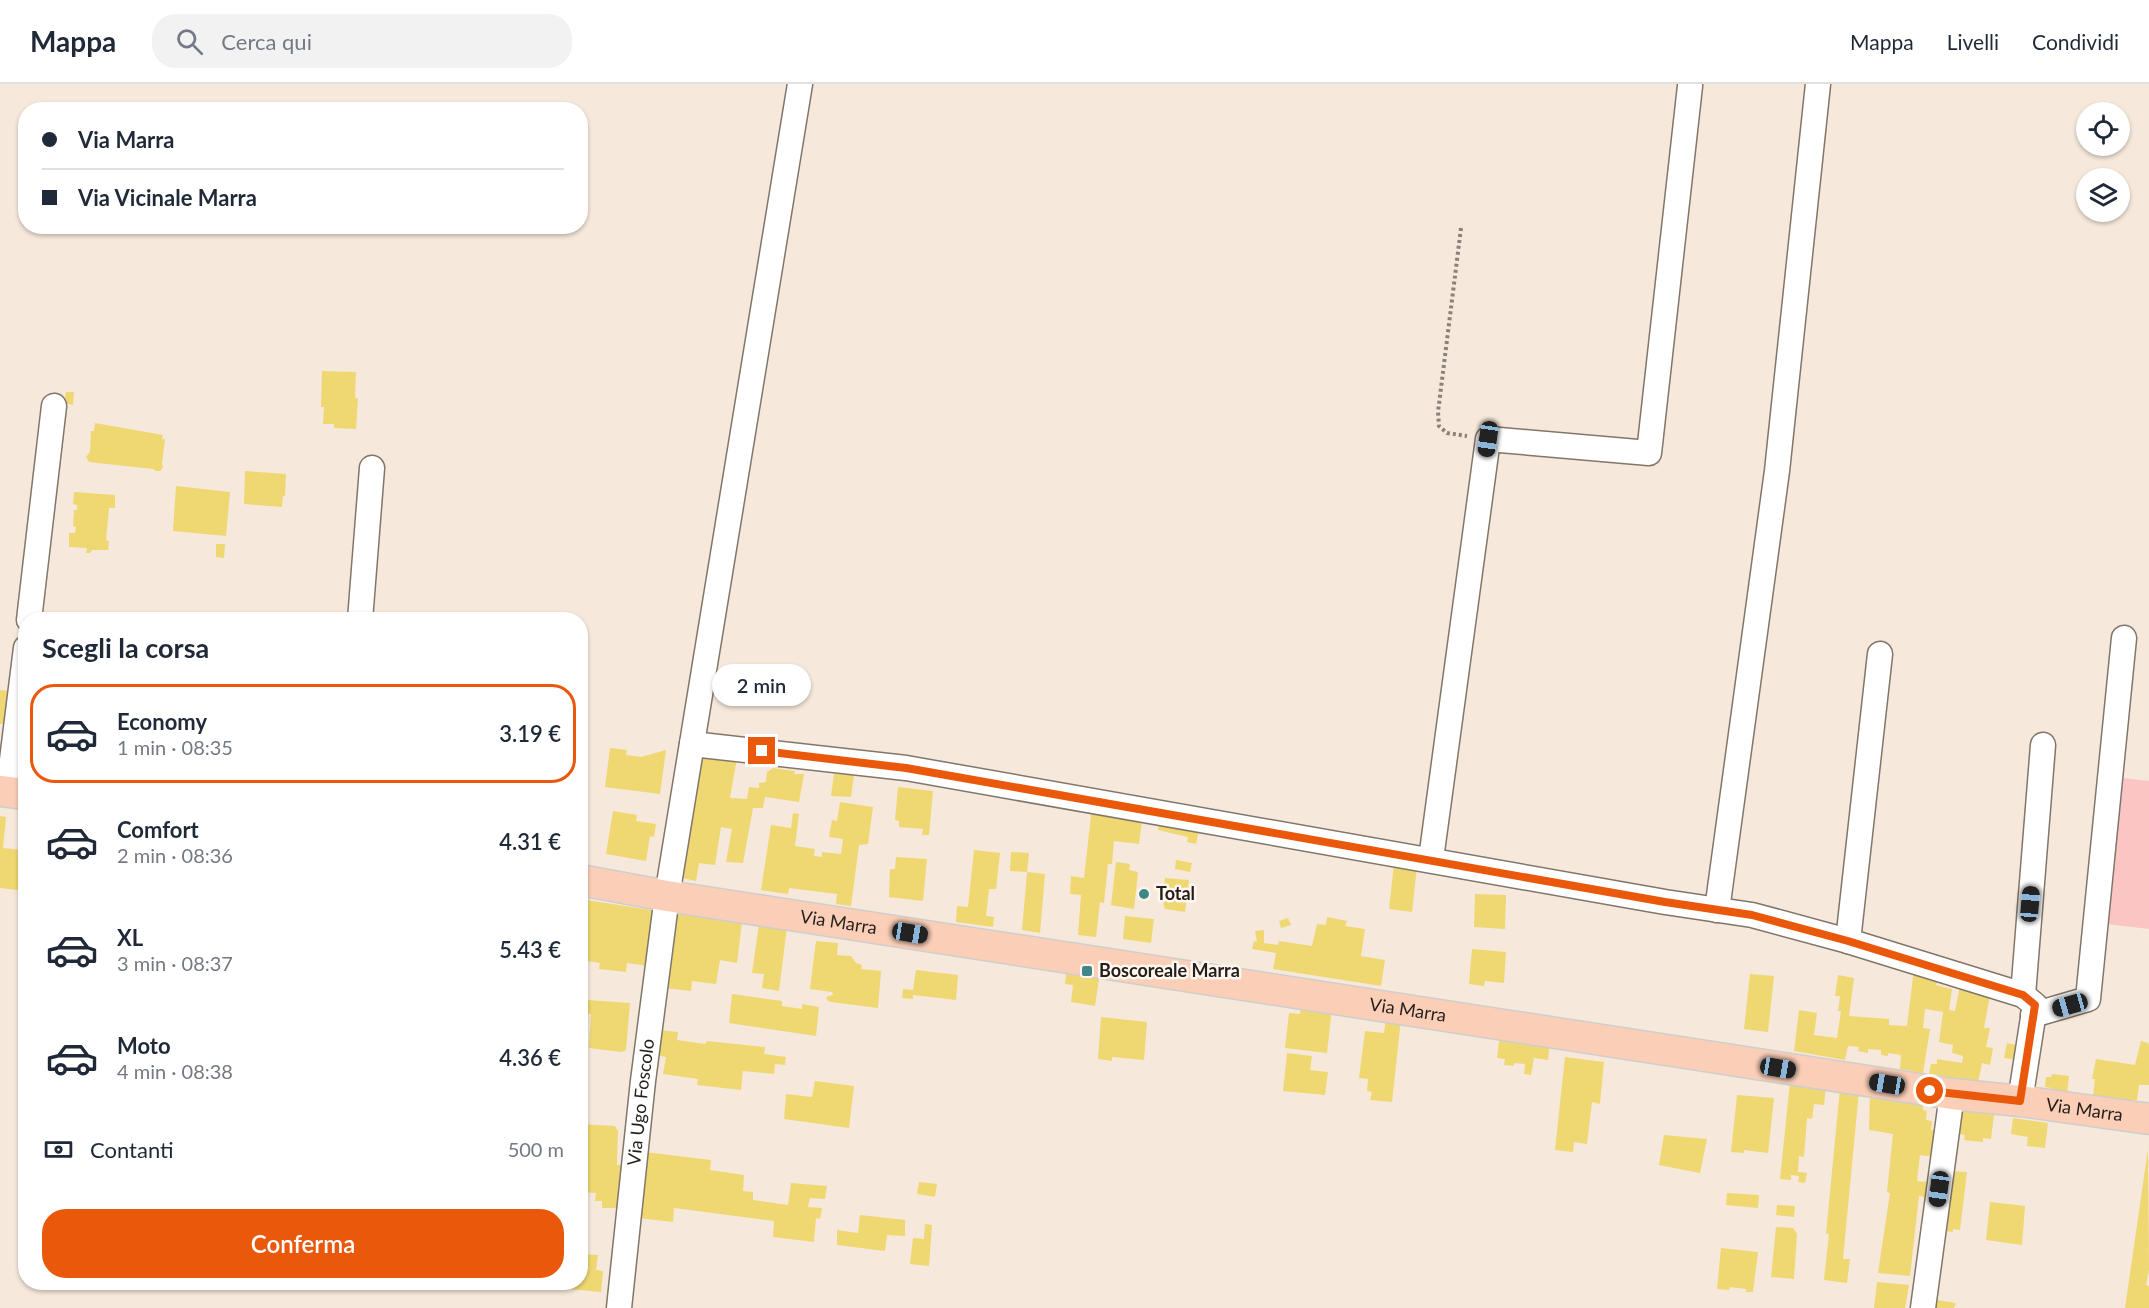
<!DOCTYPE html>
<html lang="it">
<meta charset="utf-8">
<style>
:root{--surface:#fff;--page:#f2f2f3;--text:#1f2937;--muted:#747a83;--line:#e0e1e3;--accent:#ea580c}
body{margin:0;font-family:Lato,sans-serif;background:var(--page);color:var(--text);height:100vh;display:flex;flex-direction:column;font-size:22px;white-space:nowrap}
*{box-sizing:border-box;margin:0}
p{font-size:20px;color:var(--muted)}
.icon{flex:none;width:33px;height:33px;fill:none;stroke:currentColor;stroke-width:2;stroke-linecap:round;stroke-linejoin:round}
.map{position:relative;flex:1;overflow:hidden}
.side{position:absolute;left:18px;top:528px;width:570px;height:678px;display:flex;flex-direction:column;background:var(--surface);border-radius:24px;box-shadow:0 2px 4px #0004}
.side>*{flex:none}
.hud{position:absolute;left:18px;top:18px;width:570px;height:132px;border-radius:24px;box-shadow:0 2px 4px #0004;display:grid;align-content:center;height:132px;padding:0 24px;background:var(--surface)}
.fabs{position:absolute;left:2076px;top:18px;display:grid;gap:12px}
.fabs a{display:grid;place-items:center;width:54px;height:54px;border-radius:50%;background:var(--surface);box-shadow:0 2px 4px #0004;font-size:30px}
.end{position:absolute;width:27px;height:27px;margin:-14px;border:8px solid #ea580c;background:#fff;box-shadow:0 0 0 3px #fff}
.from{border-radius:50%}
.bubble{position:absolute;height:42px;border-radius:21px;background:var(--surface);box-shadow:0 2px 4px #0004;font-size:20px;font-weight:600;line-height:42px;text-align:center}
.car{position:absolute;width:18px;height:36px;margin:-18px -9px;border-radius:8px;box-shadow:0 0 4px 2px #0007;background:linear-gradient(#222 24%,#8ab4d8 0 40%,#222 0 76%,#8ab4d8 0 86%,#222 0)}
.hud b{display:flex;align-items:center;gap:21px;height:57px;font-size:22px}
.hud b+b{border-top:2px solid var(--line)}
.hud i{width:15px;height:15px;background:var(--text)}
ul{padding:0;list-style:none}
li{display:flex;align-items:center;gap:18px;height:99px;margin:0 12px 9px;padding:0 12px;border:3px solid transparent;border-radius:24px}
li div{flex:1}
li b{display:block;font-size:22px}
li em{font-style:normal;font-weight:600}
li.on{border-color:var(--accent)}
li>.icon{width:54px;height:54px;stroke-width:1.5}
h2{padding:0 24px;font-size:27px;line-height:72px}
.pay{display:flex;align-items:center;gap:15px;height:66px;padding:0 24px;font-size:22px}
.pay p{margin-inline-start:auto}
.button{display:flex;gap:12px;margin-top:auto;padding:12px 24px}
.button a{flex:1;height:69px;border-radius:24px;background:var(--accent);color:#fff;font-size:24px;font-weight:600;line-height:69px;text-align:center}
header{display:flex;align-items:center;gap:36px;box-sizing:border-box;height:84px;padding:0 30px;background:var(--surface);border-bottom:2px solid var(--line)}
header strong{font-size:28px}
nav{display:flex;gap:33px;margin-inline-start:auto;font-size:21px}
.search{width:420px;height:54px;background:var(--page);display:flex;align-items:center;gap:15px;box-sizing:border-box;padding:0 21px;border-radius:24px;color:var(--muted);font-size:22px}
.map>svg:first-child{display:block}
.green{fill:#fac5c2}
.building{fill:#efd772}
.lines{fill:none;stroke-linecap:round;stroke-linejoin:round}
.minor-casing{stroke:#817669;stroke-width:27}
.major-casing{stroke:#cfcecc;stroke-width:33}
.path{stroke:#8a8178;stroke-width:4;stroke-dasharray:3 3;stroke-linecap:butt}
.minor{stroke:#fff;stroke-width:24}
.major{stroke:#fbceb8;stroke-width:30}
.route{stroke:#ea580c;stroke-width:8}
.poi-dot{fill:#3f8786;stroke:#fff7ef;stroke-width:2}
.labels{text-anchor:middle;stroke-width:5;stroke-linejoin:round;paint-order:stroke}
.poi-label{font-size:18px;font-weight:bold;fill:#231e19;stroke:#fff7ef;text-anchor:start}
.street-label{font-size:18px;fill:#231e19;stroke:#fff7ef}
</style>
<header>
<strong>Mappa</strong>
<div class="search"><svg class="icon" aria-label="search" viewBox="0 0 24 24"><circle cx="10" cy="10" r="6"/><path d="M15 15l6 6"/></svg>Cerca qui</div>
<nav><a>Mappa</a><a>Livelli</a><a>Condividi</a></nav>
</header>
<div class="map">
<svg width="2149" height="1224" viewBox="0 0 2149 1224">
<rect width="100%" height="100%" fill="#f6e9db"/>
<polygon class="green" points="2122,694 2149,697 2149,845 2106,840"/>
<g class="building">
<polygon points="322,287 356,288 355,314 358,314 356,345 334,344 334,340 323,340 324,323 321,323"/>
<polygon points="66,308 74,308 73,321 64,319"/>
<polygon points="95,339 163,351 162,356 165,355 162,380 163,384 160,387 156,387 153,385 89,378 86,373 90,368 91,347 94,347"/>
<polygon points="245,387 286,390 285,412 283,412 282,423 244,420"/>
<polygon points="176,402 230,408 226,452 173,447"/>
<polygon points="74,408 115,411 115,424 109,424 106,456 109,457 108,466 92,466 90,469 86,469 87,464 69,463 69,449 75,449 76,443 73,442 74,426 77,426 77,421 73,420"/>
<polygon points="216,460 225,460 224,474 216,473"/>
<polygon points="0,606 11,607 8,640 0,640"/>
<polygon points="610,664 627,666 626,671 641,673 666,666 660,710 605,703"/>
<polygon points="700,670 737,674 730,714 747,715 749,703 759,704 759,699 766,698 767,688 773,684 795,687 794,690 804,690 799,718 765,713 763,724 753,724 743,779 726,778 732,745 721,743 715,781 699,779 696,797 678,793"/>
<polygon points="834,690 854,691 851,713 831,712"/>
<polygon points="898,703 933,707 929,751 922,751 923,745 899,743 899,737 895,736"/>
<polygon points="840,718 873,723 868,760 859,761 851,822 836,820 837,810 789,804 788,810 761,806 771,741 791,744 793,729 799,730 795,762 815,765 814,772 822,773 822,768 841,770 843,755 829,753 832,736 837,737"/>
<polygon points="1092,723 1142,736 1139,760 1114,757 1112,780 1108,780 1104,819 1100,818 1096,853 1078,851 1081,811 1070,810 1071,792 1084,794"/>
<polygon points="613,727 637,731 636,737 656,740 654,753 650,752 646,777 606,770"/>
<polygon points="0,732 6,733 3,764 22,766 22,769 26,769 26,807 0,804"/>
<polygon points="1159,739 1200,742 1196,760 1187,758 1188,753 1158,746"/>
<polygon points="974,766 1000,769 996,805 989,805 986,832 994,833 993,843 956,838 957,822 968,823"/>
<polygon points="1011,768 1029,769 1027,788 1010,787"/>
<polygon points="896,773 927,775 923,817 889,813 890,785 895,785"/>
<polygon points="1176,776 1192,779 1190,788 1175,785"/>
<polygon points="1116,778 1130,780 1129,786 1138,788 1134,825 1111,821"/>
<polygon points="1394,780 1417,783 1412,828 1389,825"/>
<polygon points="1027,788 1045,790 1040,849 1022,846"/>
<polygon points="1165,794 1189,796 1185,828 1165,825 1162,815"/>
<polygon points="1475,810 1506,811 1505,845 1474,843"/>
<polygon points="580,815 664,828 655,883 627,879 626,888 599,885 600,879 580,876"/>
<polygon points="677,830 742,838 737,879 720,876 716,900 692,897 691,907 665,904"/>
<polygon points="1125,832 1154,835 1151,859 1123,855"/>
<polygon points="1327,833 1347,837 1345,842 1365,845 1361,872 1385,876 1381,902 1273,885 1276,869 1252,865 1254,857 1257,858 1255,847 1264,846 1264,859 1278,861 1279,857 1312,862 1317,840 1326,841"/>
<polygon points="1288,834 1291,841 1281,844 1279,837"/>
<polygon points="759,840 787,843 779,907 762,904 764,890 752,889"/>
<polygon points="816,857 838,859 837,871 851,872 856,879 862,881 861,885 881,887 878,924 831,918 828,917 826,913 833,911 832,908 810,905"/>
<polygon points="1472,865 1506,868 1504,899 1485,897 1484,902 1469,900"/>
<polygon points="1067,883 1100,888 1095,922 1071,918 1073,901 1065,900"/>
<polygon points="1914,885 1938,894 1936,901 1952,905 1949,926 1955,927 1960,901 1990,911 1984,944 1990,944 1986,963 1993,964 1990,981 1982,979 1978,999 1929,990 1931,980 1937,980 1937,975 1962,979 1963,972 1952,969 1953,961 1939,958 1943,928 1925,925 1923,944 1930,945 1923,989 1900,985 1901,971 1888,969 1888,972 1881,971 1881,966 1868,965 1868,969 1858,967 1859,963 1848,962 1845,976 1794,967 1799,926 1817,929 1814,951 1837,954 1841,927 1838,927 1840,912 1835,912 1838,891 1854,894 1849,932 1889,935 1889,941 1907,942"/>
<polygon points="916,886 958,891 956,916 913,911 913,915 902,914 903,905 913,906"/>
<polygon points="1750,890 1774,892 1768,948 1744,945"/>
<polygon points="732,910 782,917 782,922 802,925 802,920 819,923 816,952 729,939"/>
<polygon points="587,916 630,919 626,966 621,968 589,964 591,930 587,930"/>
<polygon points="1301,921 1332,924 1327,969 1285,964 1289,929 1300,930"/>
<polygon points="1101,933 1147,938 1144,976 1112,973 1112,977 1098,975"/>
<polygon points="1386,933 1401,935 1392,1018 1370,1016 1372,1008 1367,1007 1368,995 1359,994 1365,947 1384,949"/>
<polygon points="659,946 678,948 677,956 705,960 707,957 765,963 764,970 786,973 785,981 775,980 774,990 743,987 741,1006 697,1001 698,995 663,990 666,973 656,971"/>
<polygon points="1500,950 1550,958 1548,976 1534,974 1531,991 1524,990 1525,980 1514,979 1514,982 1504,981 1505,975 1497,974"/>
<polygon points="2141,957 2148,959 2149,961 2149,1001 2139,1001 2137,1016 2129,1016 2128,1018 2093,1013 2095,995 2092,995 2096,975 2135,981"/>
<polygon points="2007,959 2021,962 2018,976 2004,974"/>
<polygon points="1287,969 1312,972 1310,986 1328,988 1325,1011 1283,1007"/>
<polygon points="1565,973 1604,978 1600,1020 1592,1018 1587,1060 1574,1058 1573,1068 1555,1066"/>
<polygon points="2052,990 2069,992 2067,1010 2050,1008 2051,1004 2045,1003 2046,993 2051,993"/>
<polygon points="815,997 854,1002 849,1044 784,1035 786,1010 812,1013"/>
<polygon points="1790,998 1826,1002 1824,1021 1814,1020 1812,1035 1807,1034 1804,1073 1799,1072 1798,1088 1807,1089 1805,1099 1798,1098 1799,1092 1791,1091 1791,1096 1780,1095"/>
<polygon points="1840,1004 1859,1007 1843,1175 1850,1175 1847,1199 1824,1196 1829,1150 1826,1150"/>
<polygon points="1870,1009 1923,1019 1923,1026 1927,1027 1926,1036 1932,1037 1931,1046 1945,1048 1936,1073 1920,1071 1917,1097 1927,1098 1925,1113 1919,1112 1910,1192 1878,1189 1890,1109 1887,1108 1893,1050 1869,1046"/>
<polygon points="1737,1011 1774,1014 1768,1069 1744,1066 1744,1069 1731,1068"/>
<polygon points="1958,1025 1994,1031 1991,1055 1983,1054 1983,1058 1964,1056 1965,1051 1955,1049"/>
<polygon points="2013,1034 2048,1039 2045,1064 2027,1062 2028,1053 2011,1050"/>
<polygon points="580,1040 615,1042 618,1047 617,1081 629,1081 626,1124 602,1124 602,1117 595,1117 596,1109 580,1108"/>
<polygon points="1664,1051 1707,1055 1700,1089 1659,1081"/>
<polygon points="2148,1065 2149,1185 2146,1201 2149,1202 2149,1224 2125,1224"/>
<polygon points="645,1068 711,1076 710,1086 744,1091 743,1107 753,1108 753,1116 788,1121 791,1099 827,1102 825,1115 810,1114 808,1123 822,1124 820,1135 816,1134 814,1158 773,1153 774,1137 674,1124 673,1138 638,1134"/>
<polygon points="1949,1087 1967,1088 1960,1146 1953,1145 1953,1148 1941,1147"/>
<polygon points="919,1098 937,1100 935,1113 917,1110"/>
<polygon points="1727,1109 1759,1111 1758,1124 1726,1121"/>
<polygon points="1990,1118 2025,1122 2022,1161 1986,1156"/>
<polygon points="1777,1121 1795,1122 1794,1133 1776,1131"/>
<polygon points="860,1131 905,1136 905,1152 887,1151 885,1167 837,1161 837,1146 858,1149"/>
<polygon points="925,1140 932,1141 929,1182 910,1180 913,1154 924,1155"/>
<polygon points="1776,1143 1793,1144 1797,1150 1794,1195 1771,1193"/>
<polygon points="1721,1164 1758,1168 1753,1208 1746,1208 1746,1205 1730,1203 1729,1206 1717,1205"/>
<polygon points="580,1170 598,1171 596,1186 603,1187 601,1208 525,1201 525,1198 580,1198"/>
<polygon points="1877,1198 1909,1201 1905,1224 1874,1224"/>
<polygon points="1930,1215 1956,1219 1954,1224 1928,1224"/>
</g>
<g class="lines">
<defs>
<g id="minor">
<polyline points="29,536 54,322"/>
<polyline points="360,536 372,384"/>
<polyline points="692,660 906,684 1665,818 1752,831 1848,857 2023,911 2035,921 2020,1017"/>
<polyline points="8,708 26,564"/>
<polyline points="1431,775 1488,355 1649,369 1690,2"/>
<polyline points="1717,826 1777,387 1818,0"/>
<polyline points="1848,857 1880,570"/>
<polyline points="2023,911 2043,661"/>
<polyline points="2033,931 2088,915 2124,554"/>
<path id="s1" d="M619 1224 643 997 667 812 800 0"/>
<polyline points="1923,1224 1952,1010"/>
</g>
<g id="major">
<polyline points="0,707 26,710"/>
<path id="s2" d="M580 796 667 812 1952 1010 2020 1017 2149 1035"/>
</g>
</defs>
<use href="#minor" class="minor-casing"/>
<use href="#major" class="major-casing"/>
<polyline class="path" points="1461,144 1438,328 1439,342 1447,349 1467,352"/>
<use href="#minor" class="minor"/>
<use href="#major" class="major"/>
</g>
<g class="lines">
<polyline class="route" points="762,667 906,684 1665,818 1752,831 1848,857 2023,911 2035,921 2020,1017 1930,1007"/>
</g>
<g class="poi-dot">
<circle cx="1144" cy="810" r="6"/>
<rect x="1081" y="881" width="12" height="12" rx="3"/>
</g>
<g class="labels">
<g class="poi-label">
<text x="1156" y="816">Total</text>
<text x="1099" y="893">Boscoreale Marra</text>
</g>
<g class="street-label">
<text dy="6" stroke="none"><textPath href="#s2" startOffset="262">Via Marra</textPath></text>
<text dy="6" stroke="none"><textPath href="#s2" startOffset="838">Via Marra</textPath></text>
<text dy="6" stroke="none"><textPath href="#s1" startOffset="207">Via Ugo Foscolo</textPath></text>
<text dy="6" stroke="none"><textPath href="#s2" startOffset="1522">Via Marra</textPath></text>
</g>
</g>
</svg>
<div class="fabs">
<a><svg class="icon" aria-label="locate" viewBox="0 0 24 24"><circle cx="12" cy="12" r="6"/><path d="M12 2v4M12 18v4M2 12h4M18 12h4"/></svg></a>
<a><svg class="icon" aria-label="layers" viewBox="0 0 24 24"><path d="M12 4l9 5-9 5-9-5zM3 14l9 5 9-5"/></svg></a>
</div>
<i class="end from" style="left:1930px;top:1007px"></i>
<i class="end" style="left:762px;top:667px"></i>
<div class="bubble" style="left:712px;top:580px;width:99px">2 min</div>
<i class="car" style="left:1488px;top:355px;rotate:188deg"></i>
<i class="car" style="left:2030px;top:820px;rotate:5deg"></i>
<i class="car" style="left:910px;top:849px;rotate:99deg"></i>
<i class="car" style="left:2070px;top:921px;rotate:254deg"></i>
<i class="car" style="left:1778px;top:984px;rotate:99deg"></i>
<i class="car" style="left:1887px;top:1000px;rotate:279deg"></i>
<i class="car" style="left:1939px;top:1105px;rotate:188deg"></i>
<div class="hud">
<b><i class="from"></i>Via Marra</b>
<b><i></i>Via Vicinale Marra</b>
</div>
<section class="side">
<h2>Scegli la corsa</h2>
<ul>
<li class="on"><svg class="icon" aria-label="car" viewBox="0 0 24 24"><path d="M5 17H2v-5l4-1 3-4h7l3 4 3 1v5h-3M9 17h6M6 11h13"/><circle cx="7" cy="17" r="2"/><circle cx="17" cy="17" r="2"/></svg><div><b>Economy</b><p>1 min · 08:35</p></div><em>3.19 €</em></li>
<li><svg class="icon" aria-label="car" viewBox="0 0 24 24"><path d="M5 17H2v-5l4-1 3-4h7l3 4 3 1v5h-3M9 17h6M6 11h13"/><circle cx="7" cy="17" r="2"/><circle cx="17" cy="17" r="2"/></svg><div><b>Comfort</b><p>2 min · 08:36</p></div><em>4.31 €</em></li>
<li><svg class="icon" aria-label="car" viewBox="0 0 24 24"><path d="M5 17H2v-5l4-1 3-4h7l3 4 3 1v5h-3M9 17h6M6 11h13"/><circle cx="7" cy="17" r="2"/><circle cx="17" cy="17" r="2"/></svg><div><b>XL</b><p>3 min · 08:37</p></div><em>5.43 €</em></li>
<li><svg class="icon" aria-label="car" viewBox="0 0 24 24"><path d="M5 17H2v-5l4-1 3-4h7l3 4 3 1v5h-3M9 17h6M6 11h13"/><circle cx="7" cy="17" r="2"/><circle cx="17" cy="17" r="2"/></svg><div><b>Moto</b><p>4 min · 08:38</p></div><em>4.36 €</em></li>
</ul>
<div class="pay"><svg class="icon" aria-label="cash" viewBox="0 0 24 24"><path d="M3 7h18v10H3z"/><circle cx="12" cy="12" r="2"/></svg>Contanti<p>500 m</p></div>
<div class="button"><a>Conferma</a></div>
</section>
</div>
